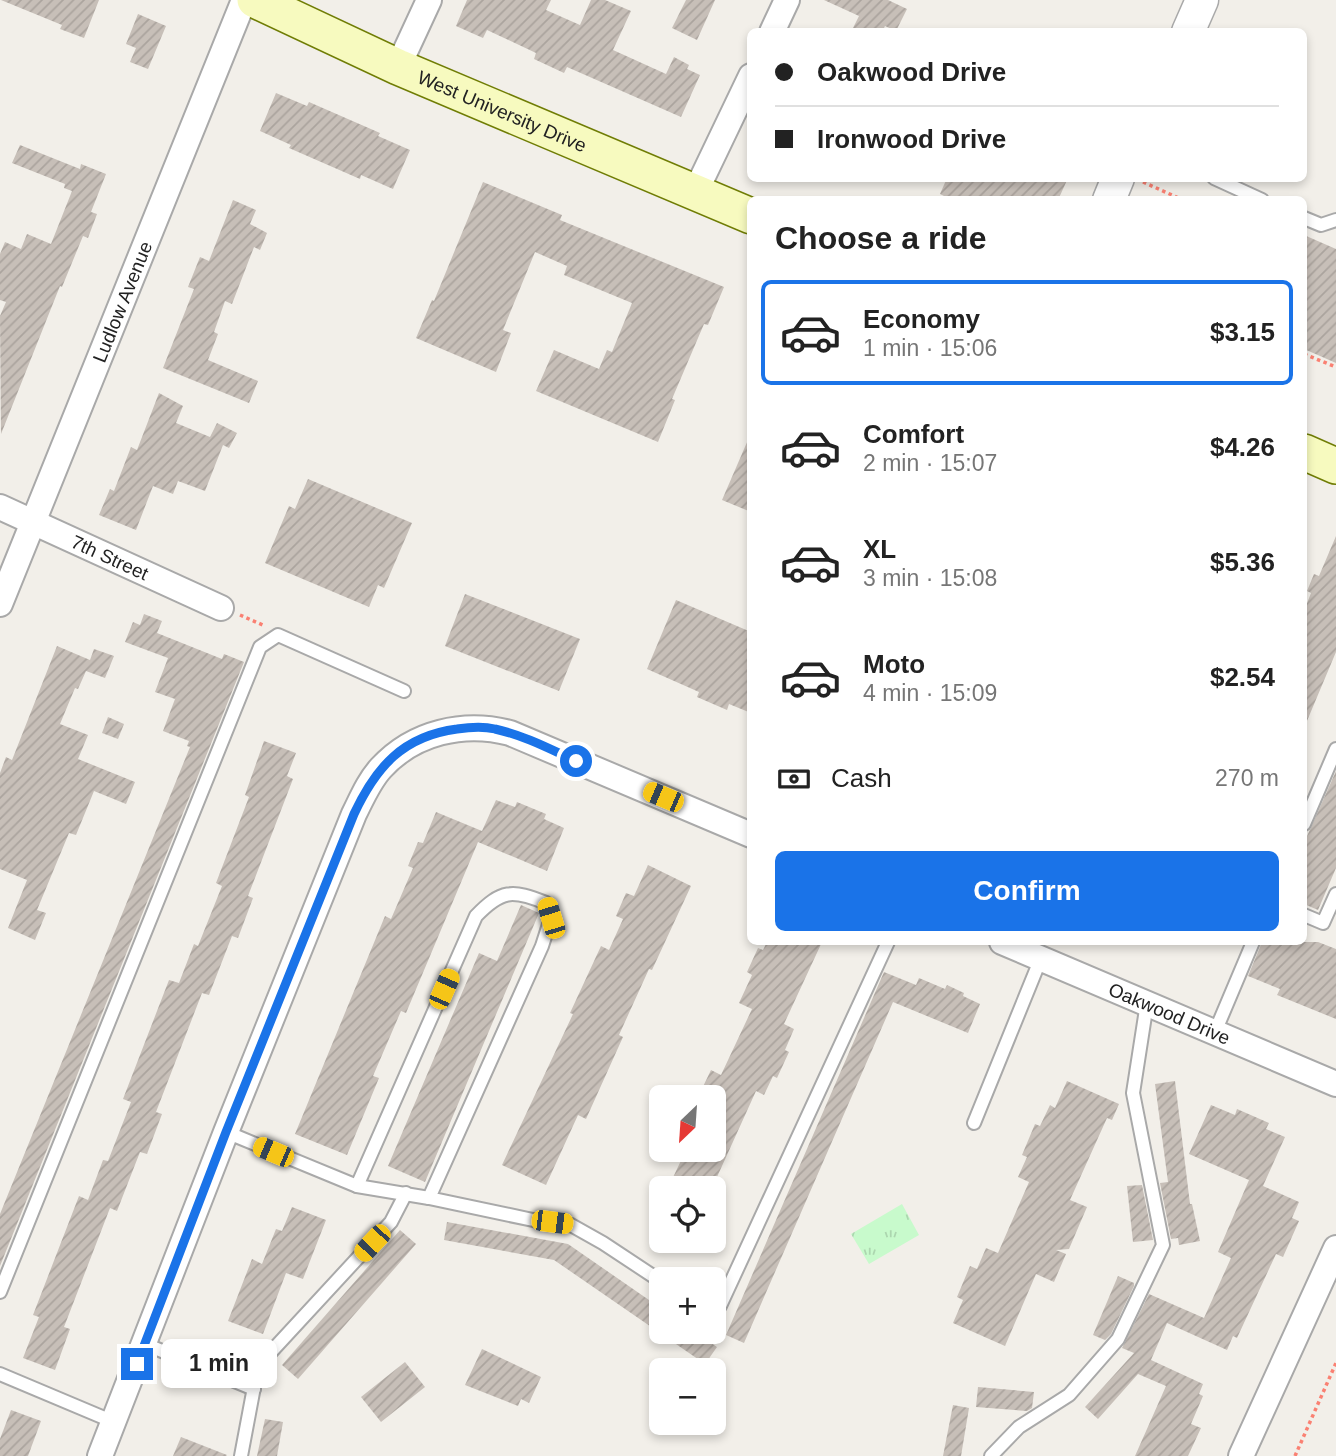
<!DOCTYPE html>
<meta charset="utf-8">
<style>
:root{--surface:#fff;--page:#f2f2f2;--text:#222;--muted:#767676;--line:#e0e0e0;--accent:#1a73e8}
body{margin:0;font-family:Arial,sans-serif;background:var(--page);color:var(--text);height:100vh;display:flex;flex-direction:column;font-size:26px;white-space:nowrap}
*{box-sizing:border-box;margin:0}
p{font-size:23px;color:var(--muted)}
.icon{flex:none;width:38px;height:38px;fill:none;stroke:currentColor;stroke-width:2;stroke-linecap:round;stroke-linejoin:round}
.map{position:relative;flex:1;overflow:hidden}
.details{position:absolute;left:747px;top:196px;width:560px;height:749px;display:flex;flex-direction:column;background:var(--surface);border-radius:10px;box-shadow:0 4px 10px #0003}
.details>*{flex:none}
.top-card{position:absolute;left:747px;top:28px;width:560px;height:154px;border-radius:10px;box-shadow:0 4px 10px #0003;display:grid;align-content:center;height:154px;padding:0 28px;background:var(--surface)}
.needle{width:46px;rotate:205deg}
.buttons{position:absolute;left:649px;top:1085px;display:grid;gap:14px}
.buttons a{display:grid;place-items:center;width:77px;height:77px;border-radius:10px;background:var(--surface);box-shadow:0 4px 10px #0003;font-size:35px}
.end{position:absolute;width:32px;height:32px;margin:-16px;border:9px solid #1a73e8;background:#fff;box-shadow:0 0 0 4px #fff}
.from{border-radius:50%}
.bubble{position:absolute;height:49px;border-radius:10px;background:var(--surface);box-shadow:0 4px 10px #0003;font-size:23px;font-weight:600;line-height:49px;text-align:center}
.car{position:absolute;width:21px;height:42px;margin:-21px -10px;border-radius:9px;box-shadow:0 0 5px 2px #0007;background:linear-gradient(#f5c518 24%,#345 0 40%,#f5c518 0 76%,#345 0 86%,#f5c518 0)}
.top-card b{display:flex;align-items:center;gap:24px;height:66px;font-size:26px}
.top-card b+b{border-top:2px solid var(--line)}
.top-card i{width:18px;height:18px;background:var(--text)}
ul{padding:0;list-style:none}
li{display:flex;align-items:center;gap:21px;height:105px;margin:0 14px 10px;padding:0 14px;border:4px solid transparent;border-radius:10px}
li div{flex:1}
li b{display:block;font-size:26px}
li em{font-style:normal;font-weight:600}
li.selected{border-color:var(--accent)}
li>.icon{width:63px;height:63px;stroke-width:1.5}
h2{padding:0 28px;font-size:32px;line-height:84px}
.pay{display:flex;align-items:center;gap:18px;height:77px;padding:0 28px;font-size:26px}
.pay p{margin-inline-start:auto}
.button{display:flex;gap:14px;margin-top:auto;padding:14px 28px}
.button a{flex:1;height:80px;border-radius:10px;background:var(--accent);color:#fff;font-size:28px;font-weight:600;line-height:80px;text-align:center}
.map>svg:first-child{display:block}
.park{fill:url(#park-tufts)}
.building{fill:url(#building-hatch)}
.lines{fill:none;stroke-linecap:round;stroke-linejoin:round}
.service-casing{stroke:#a9a9a9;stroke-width:16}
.minor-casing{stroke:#a9a9a9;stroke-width:28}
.tertiary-casing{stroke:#a9a9a9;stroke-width:35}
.secondary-casing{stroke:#707d05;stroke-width:38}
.path{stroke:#fa8072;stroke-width:3.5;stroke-dasharray:3.5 3.5;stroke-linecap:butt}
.service{stroke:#fff;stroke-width:12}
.minor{stroke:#fff;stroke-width:24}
.tertiary{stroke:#fff;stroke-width:32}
.secondary{stroke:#f7fabf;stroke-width:35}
.route{stroke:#1a73e8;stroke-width:9}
.labels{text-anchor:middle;stroke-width:7;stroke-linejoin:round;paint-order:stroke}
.street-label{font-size:19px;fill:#222;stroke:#fff}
</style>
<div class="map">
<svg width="1336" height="1456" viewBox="0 0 1336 1456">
<defs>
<pattern id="park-tufts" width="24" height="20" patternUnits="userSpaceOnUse" patternTransform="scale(1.75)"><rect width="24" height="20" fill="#c8facc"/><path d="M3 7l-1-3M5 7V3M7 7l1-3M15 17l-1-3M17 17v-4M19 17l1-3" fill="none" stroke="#acd6af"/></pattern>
<pattern id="building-hatch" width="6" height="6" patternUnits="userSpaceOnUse" patternTransform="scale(1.75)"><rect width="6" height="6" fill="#c7bfb8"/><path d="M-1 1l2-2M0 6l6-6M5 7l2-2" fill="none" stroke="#aba49e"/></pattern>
</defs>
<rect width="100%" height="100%" fill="#f2efe9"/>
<polygon class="park" points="902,1204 919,1235 869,1264 851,1234"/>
<g class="building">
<polygon points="1,0 99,0 84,38 60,29 62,25"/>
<polygon points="467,0 551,0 546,10 580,25 591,0 605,0 631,11 613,50 666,74 674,57 689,65 687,69 700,75 681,117 567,67 564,73 534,59 536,53 487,30 483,38 456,26"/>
<polygon points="686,0 715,0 697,40 672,28"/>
<polygon points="824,0 888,0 907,9 896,31 885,26 882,32 851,32 859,16"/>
<polygon points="138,14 166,26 148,69 130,62 136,48 126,44"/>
<polygon points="276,93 307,106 309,102 380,133 378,136 410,150 393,189 361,175 360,179 289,148 291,145 260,131"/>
<polygon points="20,145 80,169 81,164 106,174 91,212 97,214 88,238 83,236 62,287 60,286 1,434 0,316 6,302 0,300 0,254 5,242 21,249 27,234 51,244 72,191 64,188 65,184 12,163"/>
<polygon points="947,178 1068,178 1058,200 952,200 940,194"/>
<polygon points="483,182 562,215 560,220 724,287 708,325 704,324 672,399 675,400 658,442 536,391 554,350 599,369 607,350 612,352 632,303 564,275 567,266 535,252 503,330 511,333 496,372 416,338 432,300 434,301"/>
<polygon points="233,200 256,210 250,224 267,233 260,250 254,247 232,304 225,301 214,332 218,334 208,360 258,381 249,403 163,368 194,289 188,287 200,257 209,261"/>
<polygon points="1304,235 1336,249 1336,363 1304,349"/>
<polygon points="159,393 183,406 176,423 210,437 217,423 237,433 229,448 223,445 205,491 178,481 173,494 153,486 136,530 99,515 110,489 114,491 131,447 137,450"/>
<polygon points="751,433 751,512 722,500"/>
<polygon points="308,479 412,523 384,588 378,585 369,607 265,563 289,506 295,509"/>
<polygon points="1336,536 1336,652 1304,728 1304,611 1311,593 1307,591 1314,574 1319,576"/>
<polygon points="465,594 580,639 559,691 445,646"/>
<polygon points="676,600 751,632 751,713 729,704 727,710 697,697 699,692 647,669"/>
<polygon points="144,614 162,621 157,633 222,659 224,654 244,662 0,1266 0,1214 190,747 187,746 189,741 163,731 175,699 155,692 168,658 125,642 133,622 140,625"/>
<polygon points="57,646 90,660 94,649 114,656 105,678 86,671 78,689 75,688 60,724 88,735 78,759 135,782 126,804 94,791 76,835 69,833 37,910 46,913 35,940 8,928 27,880 0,869 0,773 6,757 12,760 14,755"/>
<polygon points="108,717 124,724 118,739 102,733"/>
<polygon points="264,741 296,753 287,776 293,779 248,896 253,898 238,938 232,936 209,995 202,993 156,1112 162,1114 147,1154 140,1152 117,1211 110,1208 64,1327 70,1329 55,1370 23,1358 39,1317 33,1315 79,1196 88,1200 103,1160 108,1161 131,1102 123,1099 169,980 179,983 194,944 198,946 222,886 216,883 249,797 245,795"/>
<polygon points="1336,771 1336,868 1318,910 1304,904 1304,843"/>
<polygon points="496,800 515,807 517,802 546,814 544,819 564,828 547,871 478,842 406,1013 401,1011 373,1076 379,1078 347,1155 295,1134 385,916 391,919 413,868 408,866 418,842 423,843 436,812 482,831"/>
<polygon points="648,865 691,886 652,970 649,969 619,1035 623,1037 586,1119 578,1115 546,1185 502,1165 573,1014 570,1013 601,946 609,950 623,919 616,916 626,893 634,896"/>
<polygon points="521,905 539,913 425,1182 388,1166 479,953 497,961"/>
<polygon points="767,942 822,942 784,1024 794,1029 785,1050 789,1052 777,1078 773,1076 764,1095 756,1091 712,1188 668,1188 686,1150 714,1150 714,1097 698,1097 711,1070 721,1075 752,1009 739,1003 752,975 747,972 758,948 763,950"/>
<polygon points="1262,942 1318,942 1336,949 1336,1019 1277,995 1280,989 1248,976"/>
<polygon points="884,972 916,985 919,978 945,989 947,985 964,993 963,996 980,1004 968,1033 893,1002 744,1343 726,1335"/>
<polygon points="1067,1081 1119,1104 1112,1120 1107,1118 1070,1200 1087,1207 1069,1249 1056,1250 1066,1254 1054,1282 1036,1274 1005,1346 953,1323 963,1300 957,1297 970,1266 977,1269 986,1248 998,1253 1029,1182 1018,1177 1027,1157 1022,1155 1035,1124 1040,1126 1050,1105 1055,1108"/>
<polygon points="1175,1081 1190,1204 1192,1204 1200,1241 1179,1245 1178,1238 1171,1239 1160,1183 1168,1182 1155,1084"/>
<polygon points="1211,1105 1235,1115 1237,1109 1269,1123 1266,1129 1285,1137 1263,1186 1299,1202 1292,1218 1299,1221 1283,1257 1276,1254 1237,1338 1233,1336 1227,1350 1167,1323 1151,1360 1203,1384 1199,1394 1203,1396 1191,1424 1201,1428 1188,1456 1135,1456 1166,1386 1138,1374 1098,1419 1085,1407 1134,1353 1122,1348 1149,1294 1204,1318 1231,1258 1218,1252 1249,1180 1258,1184 1189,1154"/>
<polygon points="1142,1185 1153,1240 1133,1242 1127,1186"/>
<polygon points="292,1207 326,1220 303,1279 286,1273 263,1334 228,1321 252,1259 262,1264 276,1229 282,1231"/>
<polygon points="447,1222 568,1244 662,1309 662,1332 695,1332 717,1347 705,1364 554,1260 444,1240"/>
<polygon points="400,1230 416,1244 298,1379 282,1365"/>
<polygon points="1118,1276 1134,1283 1134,1286 1111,1334 1105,1340 1093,1335"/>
<polygon points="482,1349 541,1377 529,1403 521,1399 518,1406 465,1385"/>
<polygon points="405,1362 425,1387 381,1422 361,1397"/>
<polygon points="978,1387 1034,1392 1032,1408 1027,1411 976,1407"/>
<polygon points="953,1405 969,1408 961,1456 943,1456"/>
<polygon points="11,1410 41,1421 28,1456 0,1456 0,1439"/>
<polygon points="265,1419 283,1422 277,1456 257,1456"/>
<polygon points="181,1437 227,1455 226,1456 173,1456"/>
</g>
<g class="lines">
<defs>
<g id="service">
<polyline points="1214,178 1262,200"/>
<polyline points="1304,218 1321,225 1336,220"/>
<polyline points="1304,824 1336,749"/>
<polyline points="1304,915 1323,923 1336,894"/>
<polyline points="1215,1032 1253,942"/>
<polyline points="974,1123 1041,958"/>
<path d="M226 1132 357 1186 476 916C501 890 512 889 546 903L551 918 542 946 429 1198 533 1220 571 1225 603 1243 662 1282"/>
<polyline points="357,1186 429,1198"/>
<polyline points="0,1292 260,647 278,635 404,691"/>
<polyline points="714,1307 720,1306 888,942"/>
<polyline points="145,1344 254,1389"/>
<polyline points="0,1374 114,1422"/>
<polyline points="241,1456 258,1366 391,1222 406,1193"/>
<polyline points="991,1456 1019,1427 1069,1395 1118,1339 1163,1245 1133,1093 1147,1003"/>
</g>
<g id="minor">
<polyline points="772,32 787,0"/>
<polyline points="398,67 429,0"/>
<polyline points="695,193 751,76"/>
<path id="s1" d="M0 507 221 608"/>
<path id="s2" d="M0 604 244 0"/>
<path id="s3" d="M1002 942 1336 1084"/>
<path d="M100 1456 226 1132 354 814C362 798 369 781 381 768 414 732 464 721 510 733L751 835"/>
<polyline points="1241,1456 1336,1248"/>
</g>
<g id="tertiary">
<polyline points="1188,32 1202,0"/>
<polyline points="1109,200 1118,178"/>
</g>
<g id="secondary">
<path id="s4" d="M255 0 398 67 751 216"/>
<polyline points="1304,452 1336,466"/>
</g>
</defs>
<use href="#service" class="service-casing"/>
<use href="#minor" class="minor-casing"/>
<use href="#tertiary" class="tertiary-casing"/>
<use href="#secondary" class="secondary-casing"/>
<g class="path">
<polyline points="1143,182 1183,200"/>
<polyline points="1304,354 1336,367"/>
<polyline points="240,615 265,626"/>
<polyline points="1295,1456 1336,1363"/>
</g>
<use href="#service" class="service"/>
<use href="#minor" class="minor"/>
<use href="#tertiary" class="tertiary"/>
<use href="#secondary" class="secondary"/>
</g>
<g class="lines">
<path class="route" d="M137 1364 226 1132 354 814C376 767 403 736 457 729 470 727 483 726 495 729 523 735 550 749 576 761"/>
</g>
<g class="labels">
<g class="street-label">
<text dy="7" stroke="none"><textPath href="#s4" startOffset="271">West University Drive</textPath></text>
<text dy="7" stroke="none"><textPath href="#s2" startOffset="326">Ludlow Avenue</textPath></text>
<text dy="7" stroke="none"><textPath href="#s1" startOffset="121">7th Street</textPath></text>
<text dy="7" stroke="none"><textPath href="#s3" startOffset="182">Oakwood Drive</textPath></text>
</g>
</g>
</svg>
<div class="buttons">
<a><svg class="needle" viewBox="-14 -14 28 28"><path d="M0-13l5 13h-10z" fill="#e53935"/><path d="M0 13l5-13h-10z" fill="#767676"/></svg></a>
<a><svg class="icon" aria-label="locate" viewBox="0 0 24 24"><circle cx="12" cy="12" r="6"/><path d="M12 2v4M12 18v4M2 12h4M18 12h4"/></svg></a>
<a>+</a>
<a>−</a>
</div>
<i class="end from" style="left:576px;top:761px"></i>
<i class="end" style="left:137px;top:1364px"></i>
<div class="bubble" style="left:161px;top:1339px;width:116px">1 min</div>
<i class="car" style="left:663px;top:797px;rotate:293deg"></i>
<i class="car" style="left:551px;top:918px;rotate:343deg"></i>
<i class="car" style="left:444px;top:989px;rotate:24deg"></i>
<i class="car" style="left:273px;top:1152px;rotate:293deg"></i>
<i class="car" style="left:552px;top:1222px;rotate:97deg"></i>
<i class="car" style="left:372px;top:1243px;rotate:223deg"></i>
<div class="top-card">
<b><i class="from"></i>Oakwood Drive</b>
<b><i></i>Ironwood Drive</b>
</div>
<section class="details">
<h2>Choose a ride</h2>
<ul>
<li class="selected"><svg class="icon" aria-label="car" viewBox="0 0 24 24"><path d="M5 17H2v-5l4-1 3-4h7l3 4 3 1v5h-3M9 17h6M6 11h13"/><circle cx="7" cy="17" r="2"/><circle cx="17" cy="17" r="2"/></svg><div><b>Economy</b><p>1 min · 15:06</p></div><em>$3.15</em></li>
<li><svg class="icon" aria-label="car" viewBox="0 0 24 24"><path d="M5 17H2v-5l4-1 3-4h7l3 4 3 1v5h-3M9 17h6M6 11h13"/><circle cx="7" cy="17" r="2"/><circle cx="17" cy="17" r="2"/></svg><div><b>Comfort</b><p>2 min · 15:07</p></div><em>$4.26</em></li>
<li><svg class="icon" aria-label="car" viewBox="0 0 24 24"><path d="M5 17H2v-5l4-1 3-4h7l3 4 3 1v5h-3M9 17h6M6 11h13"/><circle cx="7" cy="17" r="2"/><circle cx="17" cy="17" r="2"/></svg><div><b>XL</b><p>3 min · 15:08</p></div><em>$5.36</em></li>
<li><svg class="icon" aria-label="car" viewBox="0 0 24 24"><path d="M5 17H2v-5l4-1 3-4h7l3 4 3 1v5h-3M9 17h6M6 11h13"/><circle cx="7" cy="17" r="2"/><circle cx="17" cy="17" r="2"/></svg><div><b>Moto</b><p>4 min · 15:09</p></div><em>$2.54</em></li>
</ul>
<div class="pay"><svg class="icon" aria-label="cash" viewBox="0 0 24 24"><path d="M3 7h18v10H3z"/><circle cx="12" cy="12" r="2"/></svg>Cash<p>270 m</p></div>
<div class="button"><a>Confirm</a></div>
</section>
</div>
